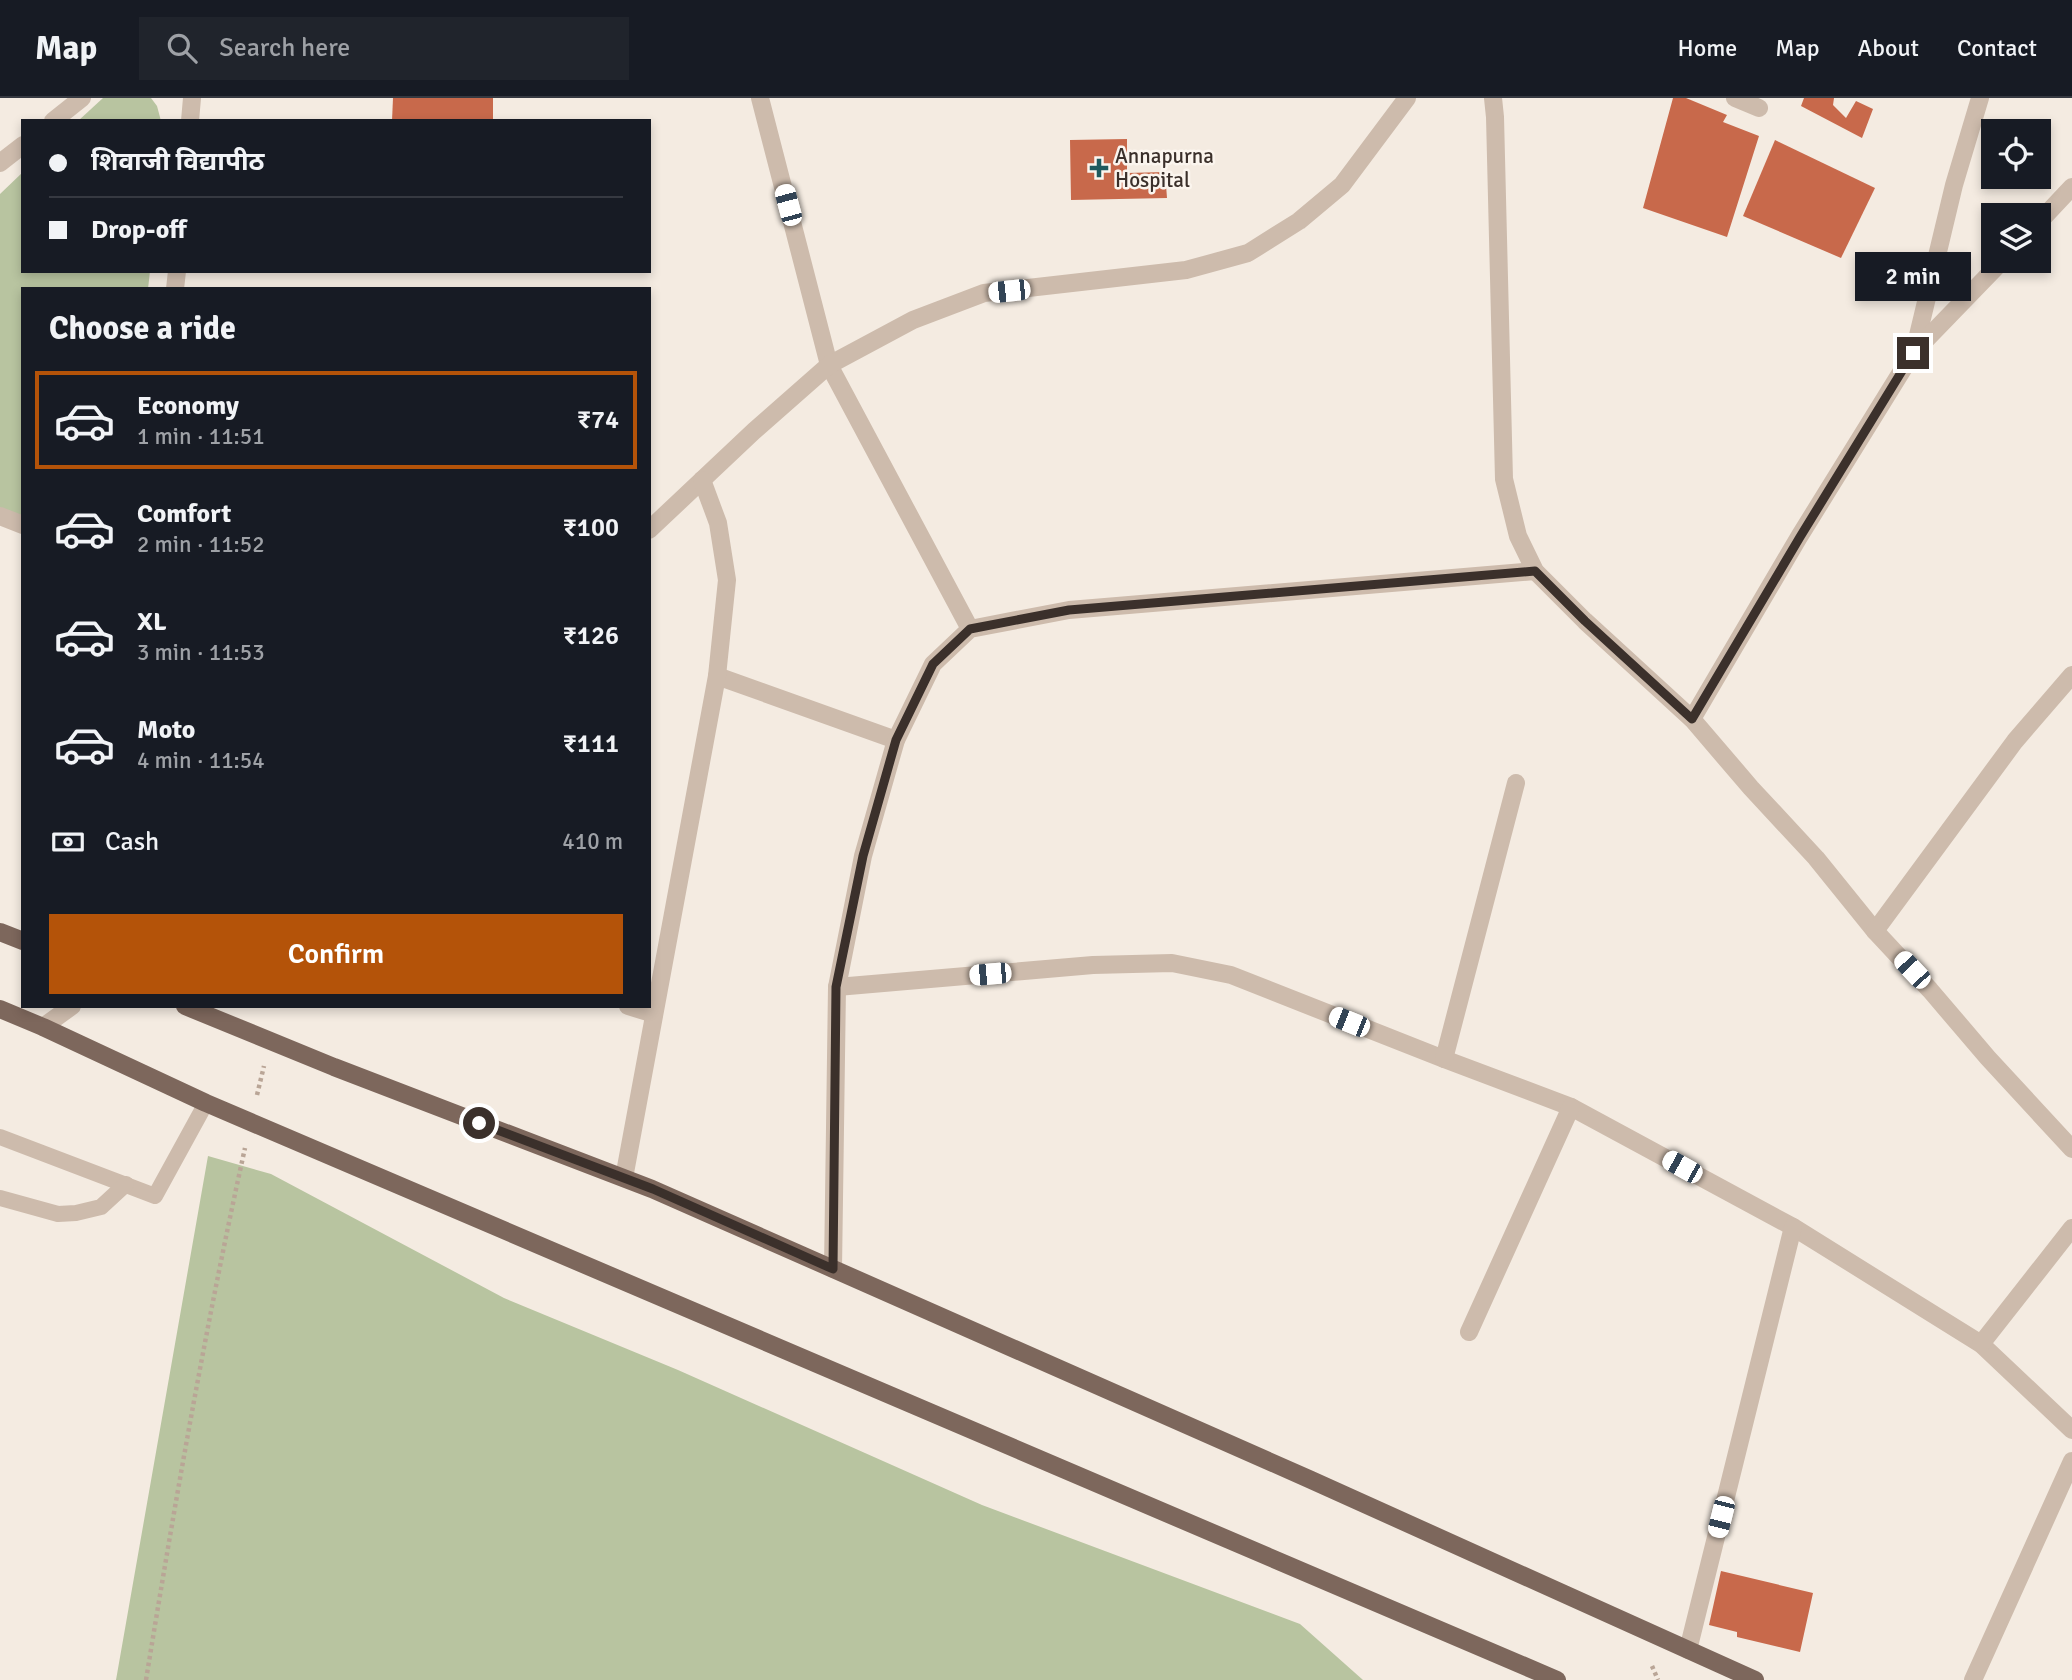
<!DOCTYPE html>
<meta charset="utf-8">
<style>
:root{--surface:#171b24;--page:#20242c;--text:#f1f3f6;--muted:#9ea1a6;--line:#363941;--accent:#b45309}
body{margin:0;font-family:Signika,"Noto Sans Devanagari",sans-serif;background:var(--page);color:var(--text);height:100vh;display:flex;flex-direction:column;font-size:26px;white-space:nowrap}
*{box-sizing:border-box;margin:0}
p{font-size:23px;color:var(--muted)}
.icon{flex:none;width:38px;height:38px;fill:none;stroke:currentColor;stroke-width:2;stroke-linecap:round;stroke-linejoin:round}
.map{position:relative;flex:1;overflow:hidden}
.drawer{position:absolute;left:21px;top:189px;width:630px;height:721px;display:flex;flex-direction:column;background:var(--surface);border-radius:0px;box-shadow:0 4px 10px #0003}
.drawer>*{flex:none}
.hud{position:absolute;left:21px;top:21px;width:630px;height:154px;border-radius:0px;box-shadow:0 4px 10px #0003;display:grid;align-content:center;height:154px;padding:0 28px;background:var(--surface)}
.tools{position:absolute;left:1981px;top:21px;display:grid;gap:14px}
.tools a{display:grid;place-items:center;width:70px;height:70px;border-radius:0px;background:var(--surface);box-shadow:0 4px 10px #0003;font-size:35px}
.end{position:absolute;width:32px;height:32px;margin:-16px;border:9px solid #3b302b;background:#fff;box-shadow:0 0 0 4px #fff}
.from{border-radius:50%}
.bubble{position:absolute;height:49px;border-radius:0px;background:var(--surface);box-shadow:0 4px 10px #0003;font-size:23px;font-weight:600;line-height:49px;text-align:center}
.car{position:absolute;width:21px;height:42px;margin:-21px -10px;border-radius:9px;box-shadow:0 0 5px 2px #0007;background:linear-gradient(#fff 24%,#345 0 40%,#fff 0 76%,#345 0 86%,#fff 0)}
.hud b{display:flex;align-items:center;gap:24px;height:66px;font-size:26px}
.hud b+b{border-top:2px solid var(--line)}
.hud i{width:18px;height:18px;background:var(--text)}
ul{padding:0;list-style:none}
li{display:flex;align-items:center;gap:21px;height:98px;margin:0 14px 10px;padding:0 14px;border:4px solid transparent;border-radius:0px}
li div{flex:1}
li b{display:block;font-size:26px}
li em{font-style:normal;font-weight:600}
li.current{border-color:var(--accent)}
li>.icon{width:63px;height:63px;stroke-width:1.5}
h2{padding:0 28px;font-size:32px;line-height:84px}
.pay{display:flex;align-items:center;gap:18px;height:77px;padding:0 28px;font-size:26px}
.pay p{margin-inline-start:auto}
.cta{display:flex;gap:14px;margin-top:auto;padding:14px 28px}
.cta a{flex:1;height:80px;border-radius:0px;background:var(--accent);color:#fff;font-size:28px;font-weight:600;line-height:80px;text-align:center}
header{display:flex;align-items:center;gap:42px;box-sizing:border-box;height:98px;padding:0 35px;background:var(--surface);border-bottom:2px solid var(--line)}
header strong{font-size:33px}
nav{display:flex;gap:38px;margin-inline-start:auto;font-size:24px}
.search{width:490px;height:63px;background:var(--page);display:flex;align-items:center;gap:18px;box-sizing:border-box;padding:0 24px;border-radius:0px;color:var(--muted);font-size:26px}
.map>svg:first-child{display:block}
.green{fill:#b8c4a0}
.building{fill:#c8694b}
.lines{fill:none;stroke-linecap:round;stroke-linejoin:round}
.path{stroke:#b9a596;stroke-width:4.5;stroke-dasharray:3.5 3.5;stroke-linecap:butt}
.service{stroke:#cdbbac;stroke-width:16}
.minor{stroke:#cdbbac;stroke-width:18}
.primary{stroke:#7d675c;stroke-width:18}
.route{stroke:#3b302b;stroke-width:9}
.poi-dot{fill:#1f5a5e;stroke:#fbf5ee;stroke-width:2.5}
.labels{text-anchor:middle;stroke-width:5;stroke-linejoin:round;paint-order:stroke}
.poi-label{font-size:21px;fill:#3b302b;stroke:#fbf5ee;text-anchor:start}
</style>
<header>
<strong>Map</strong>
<div class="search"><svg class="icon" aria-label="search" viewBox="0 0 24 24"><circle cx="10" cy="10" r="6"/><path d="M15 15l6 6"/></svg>Search here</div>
<nav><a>Home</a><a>Map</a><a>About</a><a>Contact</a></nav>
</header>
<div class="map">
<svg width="2072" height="1582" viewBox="0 0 2072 1582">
<rect width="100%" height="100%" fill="#f4ebe1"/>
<g class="green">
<polygon points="103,0 151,0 157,8 161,23 78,23"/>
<polygon points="23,74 23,173 150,173 148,191 23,191 23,422 0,410 0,96"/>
<polygon points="208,1058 271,1076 504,1200 678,1272 982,1407 1300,1526 1363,1582 116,1582"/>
</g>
<g class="building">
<polygon points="393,0 493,0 493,23 392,23"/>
<polygon points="1673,0 1686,0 1727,17 1723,24 1759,38 1727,139 1643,110"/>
<polygon points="1804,0 1834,0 1833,7 1846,20 1856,3 1873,11 1862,40 1801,8"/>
<polygon points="1127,41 1127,75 1165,74 1167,100 1071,102 1070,42"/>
<polygon points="1775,42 1875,90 1841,160 1743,118"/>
<polygon points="1721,1473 1813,1495 1800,1554 1737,1539 1737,1534 1709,1527"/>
</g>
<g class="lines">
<g class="path">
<polyline points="257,997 264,968"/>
<polyline points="1652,1568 1658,1582"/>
<path d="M146 1582C175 1404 206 1226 245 1050"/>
</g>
<g class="service">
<polyline points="0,1039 155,1098 206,1005"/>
<polyline points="0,1100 58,1116 76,1115 101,1109 126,1086"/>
</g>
<g class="minor">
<polyline points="760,0 829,267 970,531"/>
<polyline points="1493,0 1495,19 1504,381 1518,438 1535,473 1585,523 1692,621 1751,690 1816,760 1875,833 1930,892 1988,960 2072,1051"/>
<polyline points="1735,0 1759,10"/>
<polyline points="53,23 82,0"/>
<polyline points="190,23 192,0"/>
<polyline points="0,65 23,47"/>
<polyline points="2039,124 2072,89"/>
<polyline points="175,191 177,173"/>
<polyline points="1914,254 1954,87 1980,0"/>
<polyline points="0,418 23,427"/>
<polyline points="649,432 754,333 829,267 913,222 984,195 1186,172 1248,155 1299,123 1342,87 1407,0"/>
<polyline points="717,578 896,642"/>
<polyline points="1692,621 1799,439 1913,255 2002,163"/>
<polyline points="1875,833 2015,643 2072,577"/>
<polyline points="837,889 1093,867 1172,865 1231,877 1444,961 1571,1009 1793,1129 1981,1246 2072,1332"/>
<polyline points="628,908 654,916"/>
<polyline points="43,929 72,908"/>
<polyline points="1444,961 1516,685"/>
<polyline points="624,1080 717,578 727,482 718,425 702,382"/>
<polyline points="833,1171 837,889 863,758 896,642 933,566 970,531 1069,512 1535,473"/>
<polyline points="1469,1234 1571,1009"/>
<polyline points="1981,1246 2072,1130"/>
<polyline points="1688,1552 1793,1129"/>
<polyline points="1973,1582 2072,1363"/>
</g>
<g class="primary">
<polyline points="0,834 23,843"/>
<polyline points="185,908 334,969 652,1091 1309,1381 1755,1582"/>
<polyline points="0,911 43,929 206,1005 1557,1582"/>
</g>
</g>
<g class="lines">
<polyline class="route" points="479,1025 653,1091 833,1171 836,889 863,758 896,642 933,566 970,531 1069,512 1535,473 1585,523 1692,621 1800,439 1913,255"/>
</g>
<path class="poi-dot" d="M1095.5 59.5h7v7h7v7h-7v7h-7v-7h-7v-7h7z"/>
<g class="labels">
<g class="poi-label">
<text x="1115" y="65">Annapurna<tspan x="1115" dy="24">Hospital</tspan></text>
</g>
</g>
</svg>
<div class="tools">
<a><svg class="icon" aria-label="locate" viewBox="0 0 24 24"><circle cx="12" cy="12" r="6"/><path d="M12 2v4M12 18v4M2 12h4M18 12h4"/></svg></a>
<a><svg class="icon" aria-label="layers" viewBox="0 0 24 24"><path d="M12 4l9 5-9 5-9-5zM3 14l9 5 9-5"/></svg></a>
</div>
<i class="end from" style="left:479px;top:1025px"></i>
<i class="end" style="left:1913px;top:255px"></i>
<div class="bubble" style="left:1855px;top:154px;width:116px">2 min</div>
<i class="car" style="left:788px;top:107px;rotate:345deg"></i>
<i class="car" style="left:1009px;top:193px;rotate:264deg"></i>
<i class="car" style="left:1912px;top:872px;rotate:317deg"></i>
<i class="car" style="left:990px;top:876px;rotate:265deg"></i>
<i class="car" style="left:1349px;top:924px;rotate:292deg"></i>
<i class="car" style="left:1682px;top:1069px;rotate:299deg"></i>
<i class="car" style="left:1721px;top:1419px;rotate:194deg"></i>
<div class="hud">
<b><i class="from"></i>शिवाजी विद्यापीठ</b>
<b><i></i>Drop-off</b>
</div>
<section class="drawer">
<h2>Choose a ride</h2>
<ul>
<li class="current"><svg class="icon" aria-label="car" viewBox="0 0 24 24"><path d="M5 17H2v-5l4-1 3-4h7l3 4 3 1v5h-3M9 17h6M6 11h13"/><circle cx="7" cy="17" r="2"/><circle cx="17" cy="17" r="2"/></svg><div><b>Economy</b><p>1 min · 11:51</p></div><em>₹74</em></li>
<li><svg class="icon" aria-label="car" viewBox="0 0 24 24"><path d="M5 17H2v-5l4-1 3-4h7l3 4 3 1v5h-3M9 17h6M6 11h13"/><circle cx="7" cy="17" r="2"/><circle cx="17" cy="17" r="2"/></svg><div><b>Comfort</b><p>2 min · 11:52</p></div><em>₹100</em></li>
<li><svg class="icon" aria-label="car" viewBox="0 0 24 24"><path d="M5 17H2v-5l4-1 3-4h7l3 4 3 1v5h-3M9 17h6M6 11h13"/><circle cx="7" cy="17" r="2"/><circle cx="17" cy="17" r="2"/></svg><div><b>XL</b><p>3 min · 11:53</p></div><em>₹126</em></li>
<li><svg class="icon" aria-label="car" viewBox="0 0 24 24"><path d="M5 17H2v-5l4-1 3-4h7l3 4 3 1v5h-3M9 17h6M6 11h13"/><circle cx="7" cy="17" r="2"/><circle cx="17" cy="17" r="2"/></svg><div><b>Moto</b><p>4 min · 11:54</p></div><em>₹111</em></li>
</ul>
<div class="pay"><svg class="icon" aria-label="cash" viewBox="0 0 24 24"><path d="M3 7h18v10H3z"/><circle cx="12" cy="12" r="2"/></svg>Cash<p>410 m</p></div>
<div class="cta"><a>Confirm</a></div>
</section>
</div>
